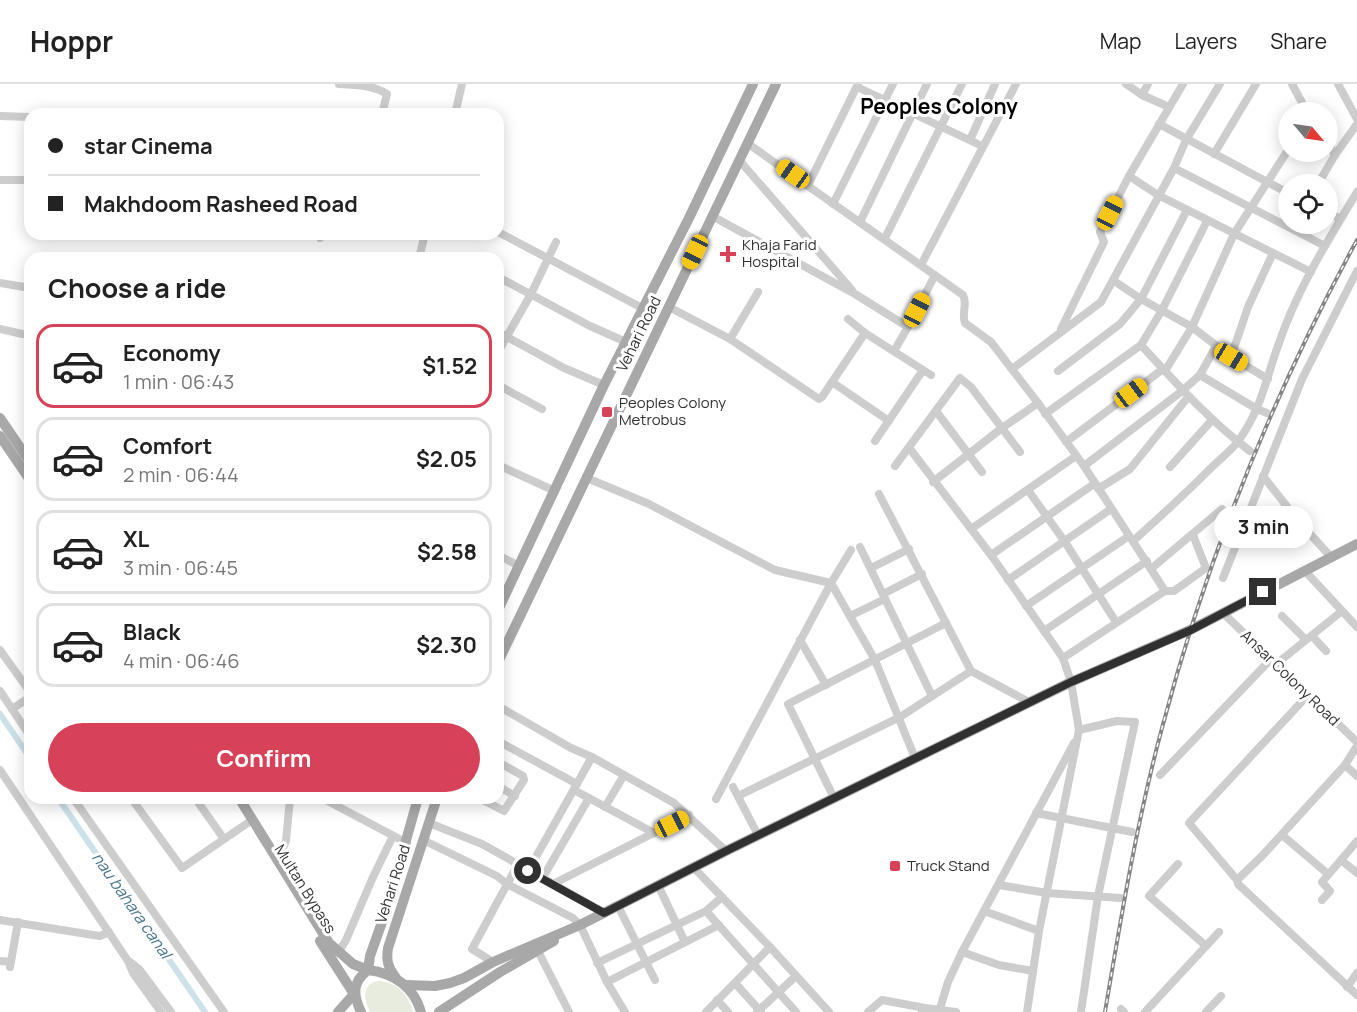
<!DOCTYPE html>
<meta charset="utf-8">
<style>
:root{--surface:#fff;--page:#f2f2f2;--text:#222;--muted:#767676;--line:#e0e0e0;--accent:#d74258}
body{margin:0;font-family:Manrope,sans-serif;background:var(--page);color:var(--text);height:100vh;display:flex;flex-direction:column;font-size:22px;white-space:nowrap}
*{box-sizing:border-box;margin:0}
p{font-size:20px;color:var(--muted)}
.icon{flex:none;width:33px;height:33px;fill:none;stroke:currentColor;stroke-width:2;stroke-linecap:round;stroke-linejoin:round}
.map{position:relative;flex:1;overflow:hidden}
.side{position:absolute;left:24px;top:168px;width:480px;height:552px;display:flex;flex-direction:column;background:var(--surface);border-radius:18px;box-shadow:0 3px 15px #0003}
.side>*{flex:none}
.guide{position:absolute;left:24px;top:24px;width:480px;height:132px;border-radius:18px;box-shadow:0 3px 15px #0003;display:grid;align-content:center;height:132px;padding:0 24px;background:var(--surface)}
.needle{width:39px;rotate:119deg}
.controls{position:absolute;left:1278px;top:18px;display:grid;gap:12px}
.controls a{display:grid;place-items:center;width:60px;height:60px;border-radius:50%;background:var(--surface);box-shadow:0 3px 15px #0003;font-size:30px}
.end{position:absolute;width:27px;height:27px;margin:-14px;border:8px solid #303030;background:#fff;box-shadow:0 0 0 3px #fff}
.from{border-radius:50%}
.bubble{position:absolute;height:42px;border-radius:21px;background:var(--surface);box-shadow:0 3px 15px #0003;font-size:20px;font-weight:700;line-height:42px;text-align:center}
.car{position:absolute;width:18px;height:36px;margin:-18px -9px;border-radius:8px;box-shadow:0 0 4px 2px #0007;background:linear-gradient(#f5c518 24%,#345 0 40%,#f5c518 0 76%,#345 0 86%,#f5c518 0)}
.guide b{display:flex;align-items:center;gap:21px;height:57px;font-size:22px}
.guide b+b{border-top:2px solid var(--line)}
.guide i{width:15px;height:15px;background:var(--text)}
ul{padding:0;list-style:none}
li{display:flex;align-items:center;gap:18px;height:84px;margin:0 12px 9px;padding:0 12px;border:3px solid var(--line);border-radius:18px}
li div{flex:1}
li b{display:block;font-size:22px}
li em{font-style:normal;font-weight:700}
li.active{border-color:var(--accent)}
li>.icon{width:54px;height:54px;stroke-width:1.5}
h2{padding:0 24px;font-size:27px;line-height:72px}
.cta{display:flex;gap:12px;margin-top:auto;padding:12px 24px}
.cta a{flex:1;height:69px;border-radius:36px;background:var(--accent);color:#fff;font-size:24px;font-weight:700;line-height:69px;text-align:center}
header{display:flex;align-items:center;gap:36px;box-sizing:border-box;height:84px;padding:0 30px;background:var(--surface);border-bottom:2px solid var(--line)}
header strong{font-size:28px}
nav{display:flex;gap:33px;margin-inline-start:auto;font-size:21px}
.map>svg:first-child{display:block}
.green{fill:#e7ecdf}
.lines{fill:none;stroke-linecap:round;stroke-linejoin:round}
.canal{stroke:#cde1ea;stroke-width:6}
.minor{stroke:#cdcdcd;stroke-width:8}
.major{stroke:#a8a8a8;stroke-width:10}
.rail-casing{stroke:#858585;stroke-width:4}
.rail{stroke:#fff;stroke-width:1.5;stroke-dasharray:4.5;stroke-linecap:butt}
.route{stroke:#303030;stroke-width:8}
.poi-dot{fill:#d74258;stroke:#fff;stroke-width:2}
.labels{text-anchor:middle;stroke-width:6;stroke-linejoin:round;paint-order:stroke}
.poi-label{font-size:15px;fill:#303030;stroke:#fff;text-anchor:start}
.street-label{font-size:15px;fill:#303030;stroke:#fff}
.water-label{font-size:16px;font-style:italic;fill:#44758c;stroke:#fff}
.district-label{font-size:21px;font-weight:bold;fill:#000;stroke:#fff}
</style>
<header>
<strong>Hoppr</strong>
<nav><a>Map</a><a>Layers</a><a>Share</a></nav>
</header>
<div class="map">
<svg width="1357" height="928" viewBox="0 0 1357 928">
<rect width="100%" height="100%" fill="#fff"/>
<path class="green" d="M379 897C397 898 409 911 413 928H370C363 915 362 899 379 897Z"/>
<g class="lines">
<g class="canal">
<polyline points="0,630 30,674"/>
<polyline points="58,714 205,928"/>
</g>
<g class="minor">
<path d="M339 0C354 1 374 1 387 10L382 30"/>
<polyline points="1126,0 1142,11 1169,23"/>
<polyline points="1292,0 1307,28"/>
<polyline points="1338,0 1357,35"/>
<polyline points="857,3 982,62"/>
<polyline points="1142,11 1148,0"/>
<polyline points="455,30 462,0"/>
<polyline points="0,32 30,33"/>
<polyline points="1159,40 1288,109"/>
<polyline points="970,56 995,0"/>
<path d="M747 59 963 211C968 220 961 230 965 239L991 258 1038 319 1084 382 1165 507"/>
<polyline points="1328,59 1335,71"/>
<polyline points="1214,70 1256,0"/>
<polyline points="739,76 852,206"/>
<polyline points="1174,84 1325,162"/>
<polyline points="1129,92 1158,111 1311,188"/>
<polyline points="0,96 30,96"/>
<polyline points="1318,100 1335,71 1357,40"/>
<polyline points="808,101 858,0"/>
<polyline points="833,120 893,0"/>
<polyline points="1328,128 1340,135"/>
<polyline points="712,132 855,210 908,243 935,191"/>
<polyline points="860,138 927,0"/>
<polyline points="498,148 644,225"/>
<polyline points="319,150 320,154"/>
<polyline points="885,154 962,0"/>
<polyline points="419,174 425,150"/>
<polyline points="921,181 1016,0"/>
<polyline points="498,193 590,242 626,258"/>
<polyline points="1114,197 1141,215 1192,243 1231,273 1268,295"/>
<polyline points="0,199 30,204"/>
<polyline points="669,223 730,255 819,315 822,313 865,249"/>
<polyline points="848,235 865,249 931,291"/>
<polyline points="0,245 22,250"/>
<polyline points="1061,245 1104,158 1100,148 1129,92 1183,0"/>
<polyline points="498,248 564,284 604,301"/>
<polyline points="730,255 758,208"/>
<path d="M1141 261C1176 299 1209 336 1250 367"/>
<polyline points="894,267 908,243"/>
<polyline points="498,268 531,210 556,158"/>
<polyline points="1231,273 1248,223 1273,169"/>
<polyline points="1012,285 1101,218 1174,84 1186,56 1220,0"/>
<polyline points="1058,287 1120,240 1141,215 1187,126"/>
<polyline points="1165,287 1192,243 1234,150 1288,66"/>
<polyline points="1200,291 1257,325 1267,329"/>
<polyline points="832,298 889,337"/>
<polyline points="498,301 542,325"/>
<polyline points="936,327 982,388"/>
<polyline points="1045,330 1141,261 1162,226 1207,137"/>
<polyline points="875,357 923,286"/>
<polyline points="1066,358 1163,285"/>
<polyline points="910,365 991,471 1063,574 1071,598 1079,646 1039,847 1027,928"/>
<polyline points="498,381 555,407"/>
<polyline points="895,382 960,294 971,303 1020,368"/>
<polyline points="1084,382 1182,307 1200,291 1216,262"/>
<polyline points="1170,383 1212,336"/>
<polyline points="1263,392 1300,439 1331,473"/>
<polyline points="587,394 649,420 775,486 831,499 875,576 915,674"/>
<polyline points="933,398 1002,344 1038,319"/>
<polyline points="1098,405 1130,385 1188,313"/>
<polyline points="1028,406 1065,458 1116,538"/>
<polyline points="971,445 1076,372"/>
<path d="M1133 457C1160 433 1187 408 1213 382 1221 374 1232 366 1239 356 1262 324 1266 294 1279 259 1297 206 1328 156 1357 108"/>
<polyline points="860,463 932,612"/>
<polyline points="498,471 519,482"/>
<polyline points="991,471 1094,400"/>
<polyline points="871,484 909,465"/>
<polyline points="1152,484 1222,425"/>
<polyline points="1305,487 1357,543"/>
<polyline points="1223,494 1302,295 1357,187"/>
<polyline points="1008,496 1111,425"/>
<polyline points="883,510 922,490"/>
<polyline points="1026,522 1129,452"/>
<polyline points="1223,529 1357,658"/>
<polyline points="850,532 885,515"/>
<polyline points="1282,532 1306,556"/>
<polyline points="1044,547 1147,477"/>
<polyline points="1312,552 1326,567"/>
<polyline points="800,556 826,601"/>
<polyline points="0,566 30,608"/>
<polyline points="1063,574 1165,507 1174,507 1206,484 1193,451"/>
<polyline points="1275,581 1342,527"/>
<polyline points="971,587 1029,618"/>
<polyline points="0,607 12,625"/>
<polyline points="30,613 12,625 30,652"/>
<polyline points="498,622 571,664 592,673 674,719 726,767"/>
<polyline points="1079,646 1117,637 1135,638 1098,812 1081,928"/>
<polyline points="498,657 577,700"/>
<polyline points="1357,662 1345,681 1357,692"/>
<polyline points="1345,681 1262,772 1237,796 1238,800 1357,911"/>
<polyline points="0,686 128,877 133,889 161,928"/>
<polyline points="1160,691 1270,576"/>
<polyline points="498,702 515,712"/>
<polyline points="733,703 758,751"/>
<polyline points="574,706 654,749"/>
<polyline points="738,712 900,633 971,587 879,410"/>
<polyline points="73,714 224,928"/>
<polyline points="131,714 182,784 252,736"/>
<polyline points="195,714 224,755"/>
<polyline points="322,714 407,759"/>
<polyline points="479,714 504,727 524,696 523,692 498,678"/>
<polyline points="834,714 788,620 946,539"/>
<polyline points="716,715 831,499 851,466"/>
<polyline points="605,723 624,691"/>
<polyline points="1036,729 1132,748"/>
<polyline points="429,739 482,760 605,829"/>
<polyline points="1282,751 1328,790"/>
<polyline points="423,756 497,792 507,800 573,834 580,841 607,898 625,928"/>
<polyline points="1357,757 1341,776 1357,789"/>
<polyline points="277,777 286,757 290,714"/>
<polyline points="1178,780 1149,812 1206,862"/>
<polyline points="693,783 770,863 829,928"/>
<polyline points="528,787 592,673"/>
<polyline points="542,795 589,714"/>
<polyline points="1237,796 1189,739 1307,612"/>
<polyline points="553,800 689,731"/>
<polyline points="658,801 685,858"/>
<polyline points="999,801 1047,809 1120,814"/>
<polyline points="1322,816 1330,807 1322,798 1341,776"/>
<polyline points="618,822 655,896"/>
<polyline points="706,827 796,928"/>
<polyline points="984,827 1039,847"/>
<polyline points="0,836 93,851 100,852 109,848"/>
<polyline points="538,867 569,928"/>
<polyline points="962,868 999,881 1033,887"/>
<polyline points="338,869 346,856 373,793 393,752"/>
<polyline points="0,877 11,878"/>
<polyline points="130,878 139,885 171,928"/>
<polyline points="493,878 472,865 518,780"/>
<polyline points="597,879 706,827 722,813"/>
<polyline points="10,883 18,838"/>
<polyline points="607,898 719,841"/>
<polyline points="735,899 761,928"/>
<polyline points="1347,903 1357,889"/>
<polyline points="717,916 728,928"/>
<polyline points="1121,925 1124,928"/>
<polyline points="922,927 925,924 956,928"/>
<polyline points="706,928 770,863"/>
<polyline points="757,928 796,892"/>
<polyline points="868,928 882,916 925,924"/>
<polyline points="939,928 948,898 962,868 1074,659"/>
<polyline points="1145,928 1219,848"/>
<polyline points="1206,928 1221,912"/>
</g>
<g class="major">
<polyline points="0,334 30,378"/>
<polyline points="0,352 30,396"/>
<polyline points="498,526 604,301 689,134 753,0"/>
<polyline points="498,578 776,0"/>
<polyline points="239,714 329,859 353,880 368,886 370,872 387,824 418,714"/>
<polyline points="320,857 354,910 338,928"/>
<path d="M396 894C388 883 386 877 388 864L437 714"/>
<polyline points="406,901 435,902 450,899 464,894 493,878 580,841 726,767 1071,598 1190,546 1357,460"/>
<path d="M361 928C353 911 352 898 368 886 394 889 414 903 421 928"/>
<polyline points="439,928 500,888 554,857"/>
</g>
<defs>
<path id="rail" d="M1105 928C1121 833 1137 737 1162 644 1207 474 1273 310 1357 156"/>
</defs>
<use href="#rail" class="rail-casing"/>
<use href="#rail" class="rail"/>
</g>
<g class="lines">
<polyline class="route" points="528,787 604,829 726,767 1071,598 1191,546 1263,508"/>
</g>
<g class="poi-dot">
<path d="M725 161h6v6h6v6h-6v6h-6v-6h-6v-6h6z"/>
<rect x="601" y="322" width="12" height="12" rx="3"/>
<rect x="889" y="776" width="12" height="12" rx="3"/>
</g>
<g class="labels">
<g class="poi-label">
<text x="742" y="166">Khaja Farid<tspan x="742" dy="17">Hospital</tspan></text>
<text x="619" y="324">Peoples Colony<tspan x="619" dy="17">Metrobus</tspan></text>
<text x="907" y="787">Truck Stand</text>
</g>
<g class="street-label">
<text transform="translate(639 250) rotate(-64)" y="5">Vehari Road</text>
<text transform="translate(1290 594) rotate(44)" y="5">Ansar Colony Road</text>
<text transform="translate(393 800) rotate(-72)" y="5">Vehari Road</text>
<text transform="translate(305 805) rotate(58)" y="5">Multan Bypass</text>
</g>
<g class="water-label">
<text transform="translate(132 821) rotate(55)" y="6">nau bahara canal</text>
</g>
<g class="district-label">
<text x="939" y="30">Peoples Colony</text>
</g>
</g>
</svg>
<div class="controls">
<a><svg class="needle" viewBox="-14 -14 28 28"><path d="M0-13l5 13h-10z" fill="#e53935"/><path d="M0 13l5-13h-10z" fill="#767676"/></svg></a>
<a><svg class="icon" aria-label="locate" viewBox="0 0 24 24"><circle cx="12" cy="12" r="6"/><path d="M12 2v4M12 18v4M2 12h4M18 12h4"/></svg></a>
</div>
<i class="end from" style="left:528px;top:787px"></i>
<i class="end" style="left:1263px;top:508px"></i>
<div class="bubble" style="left:1214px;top:422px;width:99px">3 min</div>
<i class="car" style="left:793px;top:90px;rotate:305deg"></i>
<i class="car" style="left:1110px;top:129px;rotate:27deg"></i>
<i class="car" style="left:695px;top:168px;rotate:205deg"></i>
<i class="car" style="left:917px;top:226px;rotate:27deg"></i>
<i class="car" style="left:1231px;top:273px;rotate:121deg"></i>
<i class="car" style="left:1131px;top:309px;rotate:53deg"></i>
<i class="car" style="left:672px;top:740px;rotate:63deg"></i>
<div class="guide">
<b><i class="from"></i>star Cinema</b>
<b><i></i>Makhdoom Rasheed Road</b>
</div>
<section class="side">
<h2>Choose a ride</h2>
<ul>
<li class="active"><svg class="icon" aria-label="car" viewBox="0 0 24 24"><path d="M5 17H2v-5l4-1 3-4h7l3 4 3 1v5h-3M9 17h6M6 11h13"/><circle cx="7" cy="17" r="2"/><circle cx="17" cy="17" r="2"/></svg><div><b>Economy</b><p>1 min · 06:43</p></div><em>$1.52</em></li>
<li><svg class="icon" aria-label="car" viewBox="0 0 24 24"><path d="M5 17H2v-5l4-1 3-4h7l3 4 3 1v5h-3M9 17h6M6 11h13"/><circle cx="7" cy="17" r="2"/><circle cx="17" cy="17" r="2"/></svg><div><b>Comfort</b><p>2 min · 06:44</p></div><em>$2.05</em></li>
<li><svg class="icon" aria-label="car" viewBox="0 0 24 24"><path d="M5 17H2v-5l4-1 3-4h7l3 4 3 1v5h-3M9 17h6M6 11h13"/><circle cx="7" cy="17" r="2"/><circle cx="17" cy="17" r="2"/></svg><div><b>XL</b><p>3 min · 06:45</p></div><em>$2.58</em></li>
<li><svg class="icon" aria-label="car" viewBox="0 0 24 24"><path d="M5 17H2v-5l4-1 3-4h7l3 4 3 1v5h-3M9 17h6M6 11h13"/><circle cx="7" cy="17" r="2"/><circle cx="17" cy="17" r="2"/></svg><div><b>Black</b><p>4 min · 06:46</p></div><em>$2.30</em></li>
</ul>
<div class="cta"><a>Confirm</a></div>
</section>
</div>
